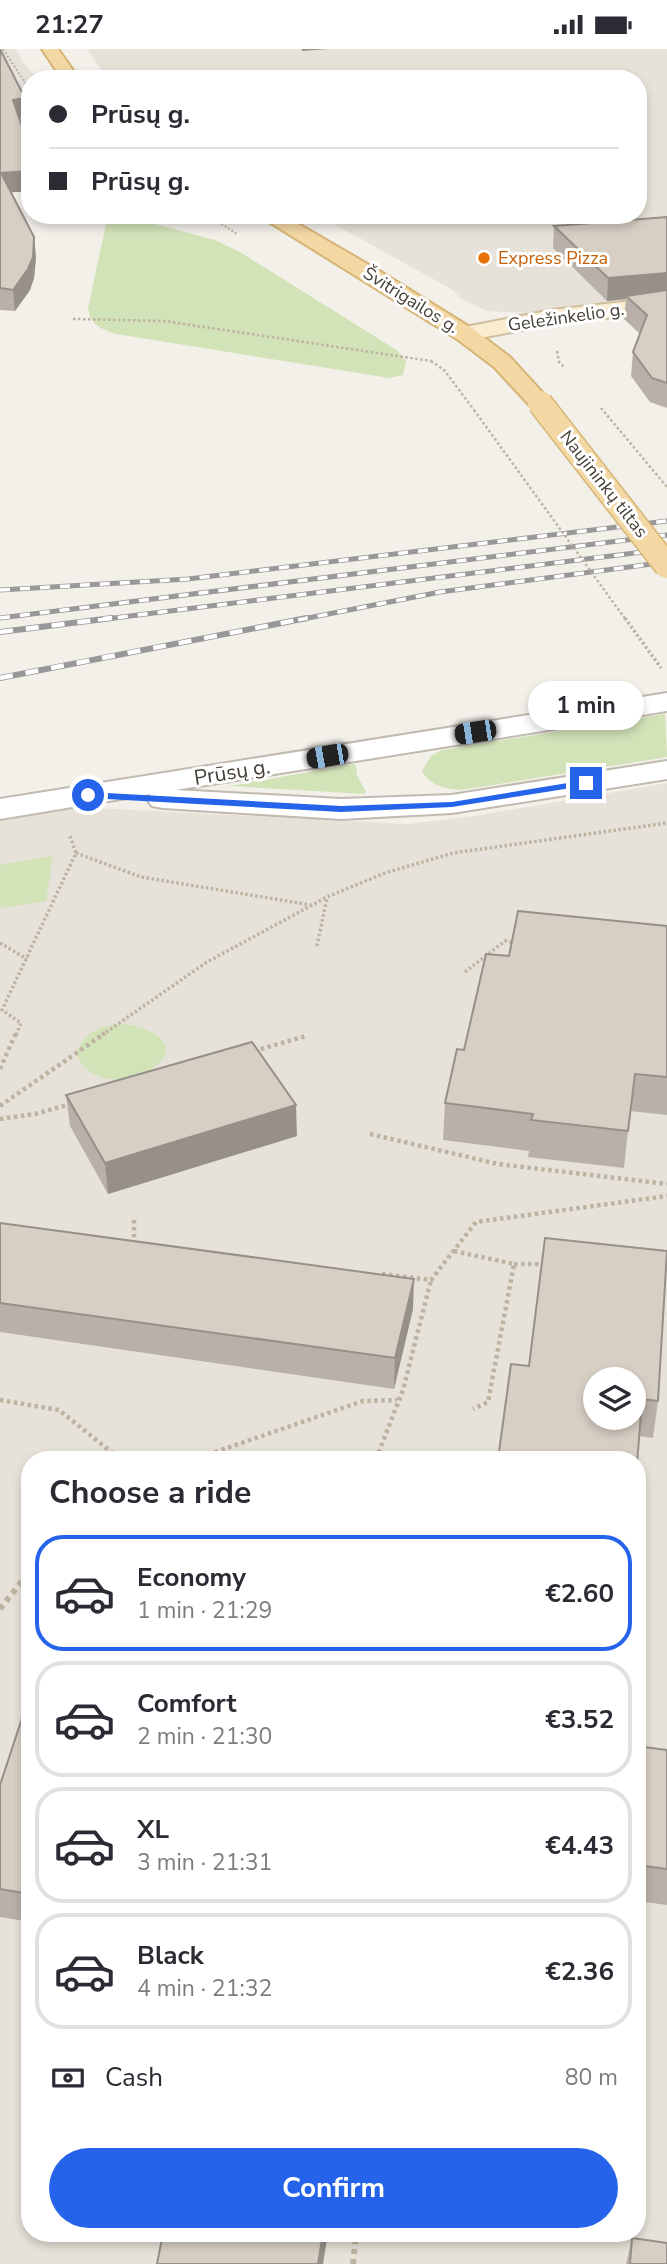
<!DOCTYPE html>
<meta charset="utf-8">
<style>
:root{--surface:#fff;--page:#f2f2f3;--text:#2b2b33;--muted:#7c7c81;--line:#e1e1e2;--accent:#2563eb}
body{margin:0;font-family:"Nunito Sans",sans-serif;background:var(--page);color:var(--text);height:100vh;display:flex;flex-direction:column;font-size:26px;white-space:nowrap}
*{box-sizing:border-box;margin:0}
p{font-size:23px;color:var(--muted)}
.icon{flex:none;width:38px;height:38px;fill:none;stroke:currentColor;stroke-width:2;stroke-linecap:round;stroke-linejoin:round}
.map{position:relative;flex:1;overflow:hidden}
.side{position:absolute;left:21px;top:1402px;width:625px;height:791px;display:flex;flex-direction:column;background:var(--surface);border-radius:28px;box-shadow:0 4px 10px #0003}
.side>*{flex:none}
.banner{position:absolute;left:21px;top:21px;width:626px;height:154px;border-radius:28px;box-shadow:0 4px 10px #0003;display:grid;align-content:center;height:154px;padding:0 28px;background:var(--surface)}
.tools{position:absolute;left:583px;top:1318px;display:grid;gap:14px}
.tools a{display:grid;place-items:center;width:63px;height:63px;border-radius:50%;background:var(--surface);box-shadow:0 4px 10px #0003;font-size:35px}
.end{position:absolute;width:32px;height:32px;margin:-16px;border:9px solid #2563eb;background:#fff;box-shadow:0 0 0 4px #fff}
.from{border-radius:50%}
.bubble{position:absolute;height:49px;border-radius:24px;background:var(--surface);box-shadow:0 4px 10px #0003;font-size:23px;font-weight:700;line-height:49px;text-align:center}
.car{position:absolute;width:21px;height:42px;margin:-21px -10px;border-radius:9px;box-shadow:0 0 5px 2px #0007;background:linear-gradient(#222 24%,#8ab4d8 0 40%,#222 0 76%,#8ab4d8 0 86%,#222 0)}
.banner b{display:flex;align-items:center;gap:24px;height:66px;font-size:26px}
.banner b+b{border-top:2px solid var(--line)}
.banner i{width:18px;height:18px;background:var(--text)}
ul{padding:0;list-style:none}
li{display:flex;align-items:center;gap:21px;height:116px;margin:0 14px 10px;padding:0 14px;border:4px solid var(--line);border-radius:28px}
li div{flex:1}
li b{display:block;font-size:26px}
li em{font-style:normal;font-weight:700}
li.selected{border-color:var(--accent)}
li>.icon{width:63px;height:63px;stroke-width:1.5}
h2{padding:0 28px;font-size:32px;line-height:84px}
.pay{display:flex;align-items:center;gap:18px;height:77px;padding:0 28px;font-size:26px}
.pay p{margin-inline-start:auto}
.action{display:flex;gap:14px;margin-top:auto;padding:14px 28px}
.action a{flex:1;height:80px;border-radius:42px;background:var(--accent);color:#fff;font-size:28px;font-weight:700;line-height:80px;text-align:center}
.status{display:flex;justify-content:space-between;align-items:center;height:49px;padding:0 35px;background:var(--surface);direction:ltr}
.status svg{height:19px;fill:currentColor}
.map>svg:first-child{display:block}
.residential{fill:#e7e2d9;fill-rule:evenodd}
.industrial{fill:#e6e2df}
.green{fill:#d2e3b8}
.lines{fill:none;stroke-linecap:round;stroke-linejoin:round}
.minor-casing{stroke:#c1bab1;stroke-width:4}
.secondary-casing{stroke:#cdbf9f;stroke-width:4}
.primary-casing{stroke:#d6b475;stroke-width:4}
.path-far4{stroke:#beb2a1;stroke-width:2;stroke-dasharray:2 2;stroke-linecap:butt}
.path-far3{stroke:#beb2a1;stroke-width:2.5;stroke-dasharray:2.5 2.5;stroke-linecap:butt}
.path-far2{stroke:#beb2a1;stroke-width:3.5;stroke-dasharray:2.5 2.5;stroke-linecap:butt}
.path-far1{stroke:#beb2a1;stroke-width:4.5;stroke-dasharray:3.5 3.5;stroke-linecap:butt}
.path{stroke:#beb2a1;stroke-width:6;stroke-dasharray:5 5;stroke-linecap:butt}
.minor{fill:#fff;fill-rule:evenodd}
.secondary{fill:#f9eccf;fill-rule:evenodd}
.primary{fill:#f3d8a4;fill-rule:evenodd}
.rail-far1-casing{stroke:#989898;stroke-width:5}
.rail-casing{stroke:#989898;stroke-width:6}
.rail-far1{stroke:#fff;stroke-width:3.5;stroke-dasharray:10;stroke-linecap:butt}
.rail{stroke:#fff;stroke-width:4.5;stroke-dasharray:13;stroke-linecap:butt}
.primary-bridge-casing{stroke:#d6b475;stroke-width:27;stroke-linecap:butt}
.path-bridge-far1{stroke:#beb2a1;stroke-width:2.5;stroke-dasharray:2.5 2.5;stroke-linecap:butt}
.path-bridge{stroke:#beb2a1;stroke-width:3.5;stroke-dasharray:2.5 2.5;stroke-linecap:butt}
.primary-bridge{stroke:#f3d8a4;stroke-width:24}
.wall{fill:#b9b1a9}
.shaded-wall{fill:#969089}
.building{fill:#d7cec4;stroke:#969089;stroke-width:2;fill-rule:evenodd}
.route{fill:#2563eb}
.food-dot{fill:#e8710a;stroke:#fff;stroke-width:2.5}
.labels{text-anchor:middle;stroke-width:6;stroke-linejoin:round;paint-order:stroke}
.far-food-label{font-size:18px;fill:#c56008;stroke:#fff;text-anchor:start}
.far-street-label{font-size:18px;fill:#464039;stroke:#fff}
.street-label{font-size:21px;fill:#464039;stroke:#fff}
</style>
<div class="status"><b>21:27</b><svg viewBox="0 0 49 12"><path d="M0 12V9h3v3zM5 12V6h3v6zM10 12V3h3v9zM15 12V0h3v12zM26 1h20v11H26zM47 4h2v5h-2z"/></svg></div>
<div class="map">
<svg width="667" height="2215" viewBox="0 0 667 2215">
<rect width="100%" height="100%" fill="#f3f0ea"/>
<g class="residential">
<polygon points="0,0 16,0 22,12 36,28 0,32"/>
<polygon points="87,0 667,0 667,250 526,264 487,262 461,250 453,241 334,175 307,166 639,166 639,30 108,30"/>
<path d="M667 734V2215H0V772L76 758 407 775 474 767ZM595 1330H634V1368H595ZM30 1410H637V2184H30Z"/>
</g>
<polygon class="industrial" points="36,28 30,30 30,119 0,32"/>
<g class="green">
<path d="M132 169 215 191 240 203 398 302 406 312 403 326 389 329 116 285C100 279 91 277 88 259L106 175 115 170Z"/>
<path d="M665 665 667 708 462 741C446 740 430 737 422 722L431 707 442 701Z"/>
<polygon points="353,715 356,716 357,726 366,743 364,745 230,737"/>
<polygon points="53,807 46,852 0,859 0,816"/>
<path d="M124 975C149 977 187 996 152 1020 129 1037 85 1034 77 1005 82 982 103 976 124 975Z"/>
</g>
<g class="lines">
<defs>
<polygon id="minor" points="667,644 667,662 175,741 341,750 452,746 667,712 667,730 452,764 341,770 163,759 152,757 147,750 151,745 0,770 0,750"/>
<polygon id="secondary" points="667,248 667,262 552,275 465,292 457,290 454,285 457,280 465,278 552,261"/>
<g id="primary">
<polygon points="42,0 58,0 79,30 62,30"/>
<polygon points="258,166 283,166 381,223 473,280 510,308 552,354 548,359 532,359 494,318 457,290"/>
</g>
</defs>
<use href="#minor" class="minor-casing"/>
<use href="#secondary" class="secondary-casing"/>
<use href="#primary" class="primary-casing"/>
<g class="path-far4">
<polyline points="3,0 30,41"/>
<polyline points="208,166 237,185"/>
</g>
<g class="path-far3">
<polyline points="73,270 164,272 431,312"/>
<polyline points="557,302 559,313 565,319"/>
<polyline points="431,312 444,321 474,361"/>
<polyline points="601,359 667,438"/>
</g>
<g class="path-far2">
<polyline points="76,804 141,828 311,856"/>
<polyline points="0,894 27,910"/>
<polyline points="317,897 327,849"/>
<polyline points="465,923 505,892 516,894"/>
<polyline points="16,986 21,974 2,961 76,804 70,787"/>
<polyline points="102,986 207,913 327,848 385,824 453,804 667,774"/>
</g>
<g class="path-far1">
<polyline points="254,1002 306,987"/>
<polyline points="0,1020 16,984"/>
<polyline points="0,1057 105,984"/>
<polyline points="0,1070 35,1065 71,1055"/>
<polyline points="370,1085 498,1115 667,1135"/>
<polyline points="134,1171 134,1196 137,1196"/>
<polyline points="454,1202 514,1215 488,1353 473,1360"/>
<polyline points="514,1215 545,1215"/>
<polyline points="382,1225 431,1231 476,1173 667,1147"/>
<polyline points="0,1351 59,1361 120,1410"/>
<polyline points="195,1410 363,1352 397,1351"/>
<polyline points="376,1410 403,1341 431,1231"/>
</g>
<g class="path">
<polyline points="0,1560 30,1522"/>
<polyline points="353,2215 356,2184"/>
</g>
<use href="#minor" class="minor"/>
<use href="#secondary" class="secondary"/>
<use href="#primary" class="primary"/>
<defs>
<g id="rail-far1">
<polyline points="0,541 188,530 667,472"/>
<polyline points="0,569 667,486"/>
<polyline points="98,571 667,500"/>
<polyline points="298,571 440,543 667,513"/>
</g>
<g id="rail">
<polyline points="0,583 112,569"/>
<polyline points="0,629 307,569"/>
</g>
</defs>
<use href="#rail-far1" class="rail-far1-casing"/>
<use href="#rail" class="rail-casing"/>
<use href="#rail-far1" class="rail-far1"/>
<use href="#rail" class="rail"/>
<defs>
<polyline id="primary-bridge" points="540,354 667,517"/>
</defs>
<use href="#primary-bridge" class="primary-bridge-casing"/>
<polyline class="path-bridge-far1" points="474,361 626,571"/>
<polyline class="path-bridge" points="625,569 661,619"/>
<use href="#primary-bridge" class="primary-bridge"/>
</g>
<g class="wall">
<polygon points="0,0 26,68 19,69 30,100 30,142 11,143 34,188 36,209 34,229 30,241 15,262 0,261"/>
<polygon points="667,168 667,359 650,353 631,327 633,303 640,285 624,270 626,250 607,252 553,199 554,177"/>
<polygon points="667,877 667,1066 630,1062 624,1119 528,1108 529,1102 443,1091 445,1054 509,907"/>
<polygon points="66,1046 297,1087 108,1145 70,1077"/>
<polygon points="0,1174 413,1260 394,1340 0,1283"/>
<polygon points="511,1315 658,1352 653,1389 639,1387"/>
<polygon points="30,1645 30,1873 0,1868 0,1736"/>
<polygon points="637,1697 667,1701 667,1856 637,1852"/>
<polygon points="632,2189 667,2215 626,2215"/>
</g>
<g class="shaded-wall">
<polygon points="302,0 328,0 302,2"/>
<polygon points="25,49 26,68 15,69 13,51"/>
<polygon points="30,122 30,142 3,144 1,124"/>
<polygon points="34,188 36,209 34,229 30,241 15,262 13,241"/>
<polygon points="667,224 667,246 626,247 626,250 607,252 608,229"/>
<polygon points="296,1056 297,1087 108,1145 105,1114"/>
<polygon points="414,1230 413,1260 394,1340 395,1309"/>
<polygon points="323,2184 328,2184 323,2215 318,2215"/>
</g>
<g class="building">
<polygon points="0,0 25,49 13,51 30,100 30,122 1,124 34,188 33,208 28,220 13,241 0,239"/>
<polygon points="667,168 667,224 608,229 554,177"/>
<polygon points="667,241 667,334 652,329 633,303 647,266 626,247"/>
<polygon points="518,862 667,877 667,1028 635,1025 628,1082 531,1071 533,1065 445,1054 457,1000 464,1001 486,905 509,907"/>
<polygon points="252,993 296,1056 105,1114 66,1046"/>
<polygon points="0,1174 414,1230 395,1309 0,1254"/>
<path d="M545 1189 667 1202 658 1352 642 1350 637 1416V1410H498L511 1315 529 1317ZM595 1330H634V1368H595Z"/>
<polygon points="30,1645 30,1845 0,1840 0,1736"/>
<polygon points="637,1697 667,1701 667,1820 637,1816"/>
<polygon points="163,2184 323,2184 318,2215 157,2215"/>
<polygon points="632,2189 667,2194 667,2215 630,2215"/>
</g>
<polygon class="route" points="586,731 591,734 590,736 452,758 341,763 88,749 83,746 88,743 341,757 452,753"/>
<circle class="food-dot" cx="484" cy="209" r="7"/>
<g class="labels">
<g class="far-food-label">
<text x="498" y="215">Express Pizza</text>
</g>
<g class="far-street-label">
<text transform="translate(411 251) rotate(32)" y="6">Švitrigailos g.</text>
<text transform="translate(566 268) rotate(-8)" y="6">Geležinkelio g.</text>
<text transform="translate(604 435) rotate(52)" y="6">Naujininkų tiltas</text>
</g>
<g class="street-label">
<text transform="translate(232 723) rotate(-9)" y="7">Prūsų g.</text>
</g>
</g>
</svg>
<div class="tools">
<a><svg class="icon" aria-label="layers" viewBox="0 0 24 24"><path d="M12 4l9 5-9 5-9-5zM3 14l9 5 9-5"/></svg></a>
</div>
<i class="end from" style="left:88px;top:746px"></i>
<i class="end" style="left:586px;top:734px"></i>
<div class="bubble" style="left:528px;top:632px;width:116px">1 min</div>
<i class="car" style="left:475px;top:683px;rotate:261deg"></i>
<i class="car" style="left:327px;top:707px;rotate:260deg"></i>
<div class="banner">
<b><i class="from"></i>Prūsų g.</b>
<b><i></i>Prūsų g.</b>
</div>
<section class="side">
<h2>Choose a ride</h2>
<ul>
<li class="selected"><svg class="icon" aria-label="car" viewBox="0 0 24 24"><path d="M5 17H2v-5l4-1 3-4h7l3 4 3 1v5h-3M9 17h6M6 11h13"/><circle cx="7" cy="17" r="2"/><circle cx="17" cy="17" r="2"/></svg><div><b>Economy</b><p>1 min · 21:29</p></div><em>€2.60</em></li>
<li><svg class="icon" aria-label="car" viewBox="0 0 24 24"><path d="M5 17H2v-5l4-1 3-4h7l3 4 3 1v5h-3M9 17h6M6 11h13"/><circle cx="7" cy="17" r="2"/><circle cx="17" cy="17" r="2"/></svg><div><b>Comfort</b><p>2 min · 21:30</p></div><em>€3.52</em></li>
<li><svg class="icon" aria-label="car" viewBox="0 0 24 24"><path d="M5 17H2v-5l4-1 3-4h7l3 4 3 1v5h-3M9 17h6M6 11h13"/><circle cx="7" cy="17" r="2"/><circle cx="17" cy="17" r="2"/></svg><div><b>XL</b><p>3 min · 21:31</p></div><em>€4.43</em></li>
<li><svg class="icon" aria-label="car" viewBox="0 0 24 24"><path d="M5 17H2v-5l4-1 3-4h7l3 4 3 1v5h-3M9 17h6M6 11h13"/><circle cx="7" cy="17" r="2"/><circle cx="17" cy="17" r="2"/></svg><div><b>Black</b><p>4 min · 21:32</p></div><em>€2.36</em></li>
</ul>
<div class="pay"><svg class="icon" aria-label="cash" viewBox="0 0 24 24"><path d="M3 7h18v10H3z"/><circle cx="12" cy="12" r="2"/></svg>Cash<p>80 m</p></div>
<div class="action"><a>Confirm</a></div>
</section>
</div>
